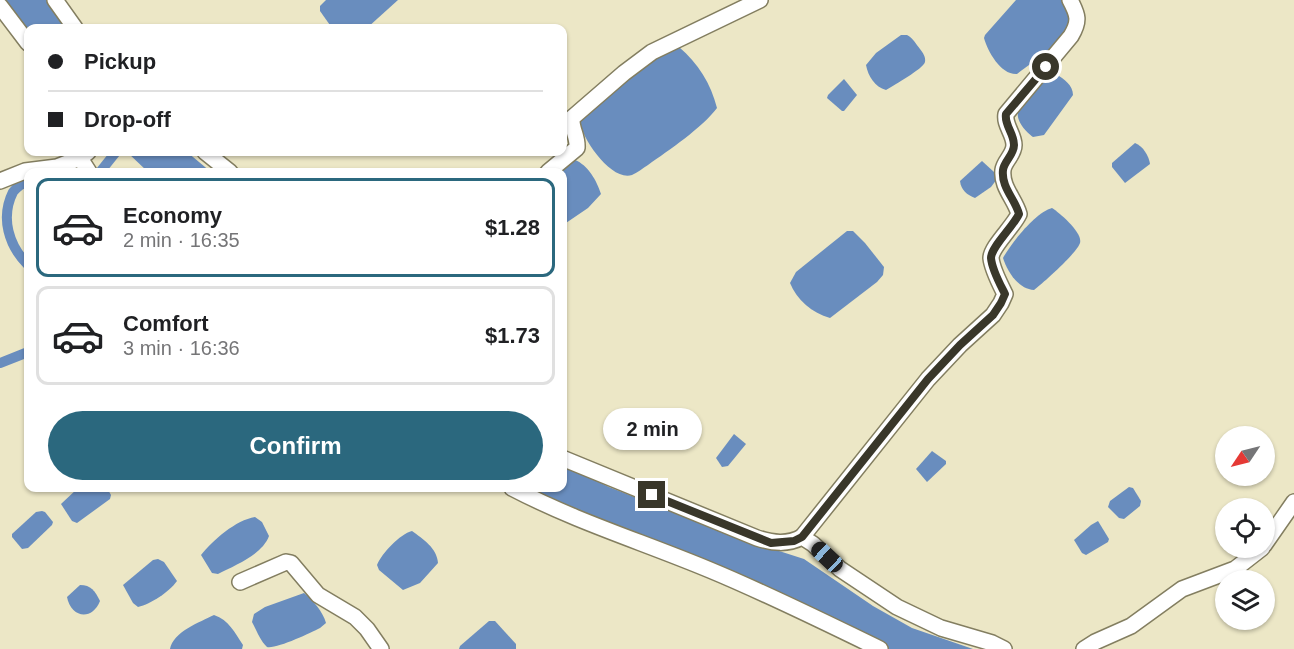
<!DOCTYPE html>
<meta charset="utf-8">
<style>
:root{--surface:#fff;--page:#f2f2f2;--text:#202124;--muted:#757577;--line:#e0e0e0;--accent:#2b687e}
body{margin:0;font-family:Arial,sans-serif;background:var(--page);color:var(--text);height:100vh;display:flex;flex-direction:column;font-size:22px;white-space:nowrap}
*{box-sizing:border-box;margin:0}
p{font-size:20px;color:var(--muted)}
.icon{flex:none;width:33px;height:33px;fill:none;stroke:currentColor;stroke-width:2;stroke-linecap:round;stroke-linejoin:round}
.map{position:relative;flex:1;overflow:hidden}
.drawer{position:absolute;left:24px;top:168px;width:543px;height:324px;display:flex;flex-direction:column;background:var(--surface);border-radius:12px;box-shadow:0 2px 4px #0004}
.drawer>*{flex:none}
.banner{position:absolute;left:24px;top:24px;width:543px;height:132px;border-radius:12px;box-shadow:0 2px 4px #0004;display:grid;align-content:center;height:132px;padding:0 24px;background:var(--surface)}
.needle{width:39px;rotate:235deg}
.controls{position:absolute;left:1215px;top:426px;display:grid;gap:12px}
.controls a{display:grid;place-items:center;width:60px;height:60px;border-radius:50%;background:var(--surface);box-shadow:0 2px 4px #0004;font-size:30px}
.end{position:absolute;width:27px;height:27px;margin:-14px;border:8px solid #39372a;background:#fff;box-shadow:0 0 0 3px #fff}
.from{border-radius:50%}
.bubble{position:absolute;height:42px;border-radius:21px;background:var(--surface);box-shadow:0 2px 4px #0004;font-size:20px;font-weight:600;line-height:42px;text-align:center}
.car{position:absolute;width:18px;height:36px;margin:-18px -9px;border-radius:8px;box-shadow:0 0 4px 2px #0007;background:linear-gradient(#222 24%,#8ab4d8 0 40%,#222 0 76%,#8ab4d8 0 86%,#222 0)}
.banner b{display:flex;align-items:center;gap:21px;height:57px;font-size:22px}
.banner b+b{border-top:2px solid var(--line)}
.banner i{width:15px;height:15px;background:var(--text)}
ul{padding:10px 0 0;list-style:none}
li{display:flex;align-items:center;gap:18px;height:99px;margin:0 12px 9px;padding:0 12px;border:3px solid var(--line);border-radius:12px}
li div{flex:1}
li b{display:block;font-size:22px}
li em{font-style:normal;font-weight:600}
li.active{border-color:var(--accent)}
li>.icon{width:54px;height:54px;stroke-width:1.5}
.button{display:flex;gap:12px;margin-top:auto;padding:12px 24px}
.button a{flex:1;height:69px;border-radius:36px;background:var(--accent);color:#fff;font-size:24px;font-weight:600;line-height:69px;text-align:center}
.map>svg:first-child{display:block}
.water{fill:#698dbe}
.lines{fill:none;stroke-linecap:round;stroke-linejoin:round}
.canal{stroke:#698dbe;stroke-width:10}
.minor-casing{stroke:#837e60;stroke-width:18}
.minor{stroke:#fff;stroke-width:15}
.route{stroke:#39372a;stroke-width:8}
</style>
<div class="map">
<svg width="1294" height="649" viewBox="0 0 1294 649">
<rect width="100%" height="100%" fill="#ece7c6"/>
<g class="water">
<polygon points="5,0 50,0 69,28 28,28 28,31"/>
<polygon points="326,0 398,0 367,28 332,28 320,11 320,6"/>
<path d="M1016 0H1065L1074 21C1058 45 1040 57 1017 74 1001 75 988 52 984 38L985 35Z"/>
<path d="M901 35H907C913 38 916 44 920 49 923 53 926 57 925 62 923 69 894 85 886 90 875 87 868 76 866 65L876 53Z"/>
<path d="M679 47C698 63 711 84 717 108 702 128 669 150 648 165 643 168 637 173 632 175 612 182 582 139 580 122L583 117 656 56Z"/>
<path d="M1056 74C1064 79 1073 85 1073 95L1044 135 1033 137C1026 132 1016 121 1018 112 1020 102 1046 76 1056 74Z"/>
<polygon points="844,79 857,95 844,111 842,111 827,98 828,95"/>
<path d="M1135 143C1143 146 1149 156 1150 164L1125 183 1112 167V163Z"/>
<polygon points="127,152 187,152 211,172 148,172"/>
<path d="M575 160C588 165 597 181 601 194L588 208 563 225 562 172H557Z"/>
<path d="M982 161 994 172 997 179 991 187 975 198C967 195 961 190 960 181Z"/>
<path d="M1052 208C1060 213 1083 233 1080 243 1076 254 1044 282 1034 290 1018 289 1007 271 1003 258 1011 243 1036 212 1052 208Z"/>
<path d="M847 231H853L865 243 884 267 883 275 877 282 830 318C812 313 797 300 790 283L796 272Z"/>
<polygon points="734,434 746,444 728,466 722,467 716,458"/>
<polygon points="932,451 946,461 946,464 927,482 916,469"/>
<polygon points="563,464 609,487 742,539 804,559 873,606 912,628 973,649 879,649 526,488 562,488"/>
<polygon points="1129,487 1133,488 1141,501 1140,506 1124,519 1119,518 1108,507 1110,501"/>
<polygon points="78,488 107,488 111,495 110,499 77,523 72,521 61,504"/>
<polygon points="42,511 45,512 53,522 52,525 28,548 22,549 12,537 12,534 36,512"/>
<path d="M255 517 262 522 269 536C262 555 235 565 218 574L212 573 201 555C213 540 236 520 255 517Z"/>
<polygon points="1098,521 1109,539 1108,542 1086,555 1082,553 1074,540 1091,525"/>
<path d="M412 531C423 539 437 548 438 563L420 583 403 590 379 570 377 565C382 553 400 534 412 531Z"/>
<path d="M158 559 164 562 177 581C169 592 151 604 138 607L133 603 123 585 153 560Z"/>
<path d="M80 585C91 585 95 591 100 601 92 621 71 618 67 597Z"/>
<path d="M304 593C313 600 323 612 326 623L320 628C310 633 277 649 267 647 260 641 256 629 252 622L254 614 265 607Z"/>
<path d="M214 615C229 620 235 633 243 645L242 649H170C173 632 200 622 214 615Z"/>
<polygon points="489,621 495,621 516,644 516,649 459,649 460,646"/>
</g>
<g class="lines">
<g class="canal">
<polyline points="100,172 116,152"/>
<path d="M28 182C22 183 17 187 13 192 0 218 9 246 28 265"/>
<polyline points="0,363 28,352"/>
</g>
<defs>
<g id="minor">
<polyline points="55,0 75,28"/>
<polyline points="0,6 28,43"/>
<polyline points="88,152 80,158 89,172"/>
<polyline points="205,152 230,172"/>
<path d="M548 172 577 148C578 136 571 129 572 118L624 73 652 52 760 0"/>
<polyline points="0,181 25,171 57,167 80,158"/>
<path d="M562 458 757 538C773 543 787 545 802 537L813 544 840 569 897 607 941 628 992 643 1004 649"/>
<path d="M512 488C577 522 643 542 710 570 768 594 824 622 880 649"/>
<path d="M802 537 928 379 960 345 993 315 1001 303 1005 294C1000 284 992 269 991 258 991 247 1013 227 1019 214 1015 199 1001 187 1003 170 1004 161 1014 155 1014 145 1014 134 1004 125 1006 114L1071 36C1080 21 1078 15 1070 0"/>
<polyline points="1264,545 1294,502"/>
<polyline points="240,582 286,562 291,563 318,595 355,617 367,629 381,649"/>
<polyline points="1084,649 1095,642 1131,626 1182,589 1235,569 1262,548"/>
</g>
</defs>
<use href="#minor" class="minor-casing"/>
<use href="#minor" class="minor"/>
</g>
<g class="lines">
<path class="route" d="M652 495 771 543 794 541 802 537 928 379 960 345 993 315 1001 303 1005 294C1000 284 992 270 991 258 991 247 1013 227 1019 214 1015 199 1001 187 1003 170 1004 161 1014 155 1014 145 1014 133 1004 125 1006 114L1046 67"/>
</g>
</svg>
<div class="controls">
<a><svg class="needle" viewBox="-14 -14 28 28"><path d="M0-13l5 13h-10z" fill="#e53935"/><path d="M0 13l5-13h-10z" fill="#757577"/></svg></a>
<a><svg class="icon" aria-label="locate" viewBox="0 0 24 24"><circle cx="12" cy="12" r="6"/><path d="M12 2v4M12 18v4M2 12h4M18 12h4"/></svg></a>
<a><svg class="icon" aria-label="layers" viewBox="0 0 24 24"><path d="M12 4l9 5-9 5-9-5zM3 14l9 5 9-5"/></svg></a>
</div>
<i class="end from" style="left:1046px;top:67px"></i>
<i class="end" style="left:652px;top:495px"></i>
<div class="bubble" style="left:603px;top:408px;width:99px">2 min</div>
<i class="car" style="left:827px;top:557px;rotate:313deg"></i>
<div class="banner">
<b><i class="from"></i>Pickup</b>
<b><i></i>Drop-off</b>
</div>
<section class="drawer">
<ul>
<li class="active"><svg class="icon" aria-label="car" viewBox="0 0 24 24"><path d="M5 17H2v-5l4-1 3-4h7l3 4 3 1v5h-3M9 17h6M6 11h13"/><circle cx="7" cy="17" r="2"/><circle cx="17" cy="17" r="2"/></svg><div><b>Economy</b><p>2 min · 16:35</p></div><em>$1.28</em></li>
<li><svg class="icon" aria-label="car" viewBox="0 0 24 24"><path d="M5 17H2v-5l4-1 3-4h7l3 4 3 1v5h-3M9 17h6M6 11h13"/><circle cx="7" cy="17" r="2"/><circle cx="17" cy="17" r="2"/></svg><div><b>Comfort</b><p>3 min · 16:36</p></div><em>$1.73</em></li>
</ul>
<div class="button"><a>Confirm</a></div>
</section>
</div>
